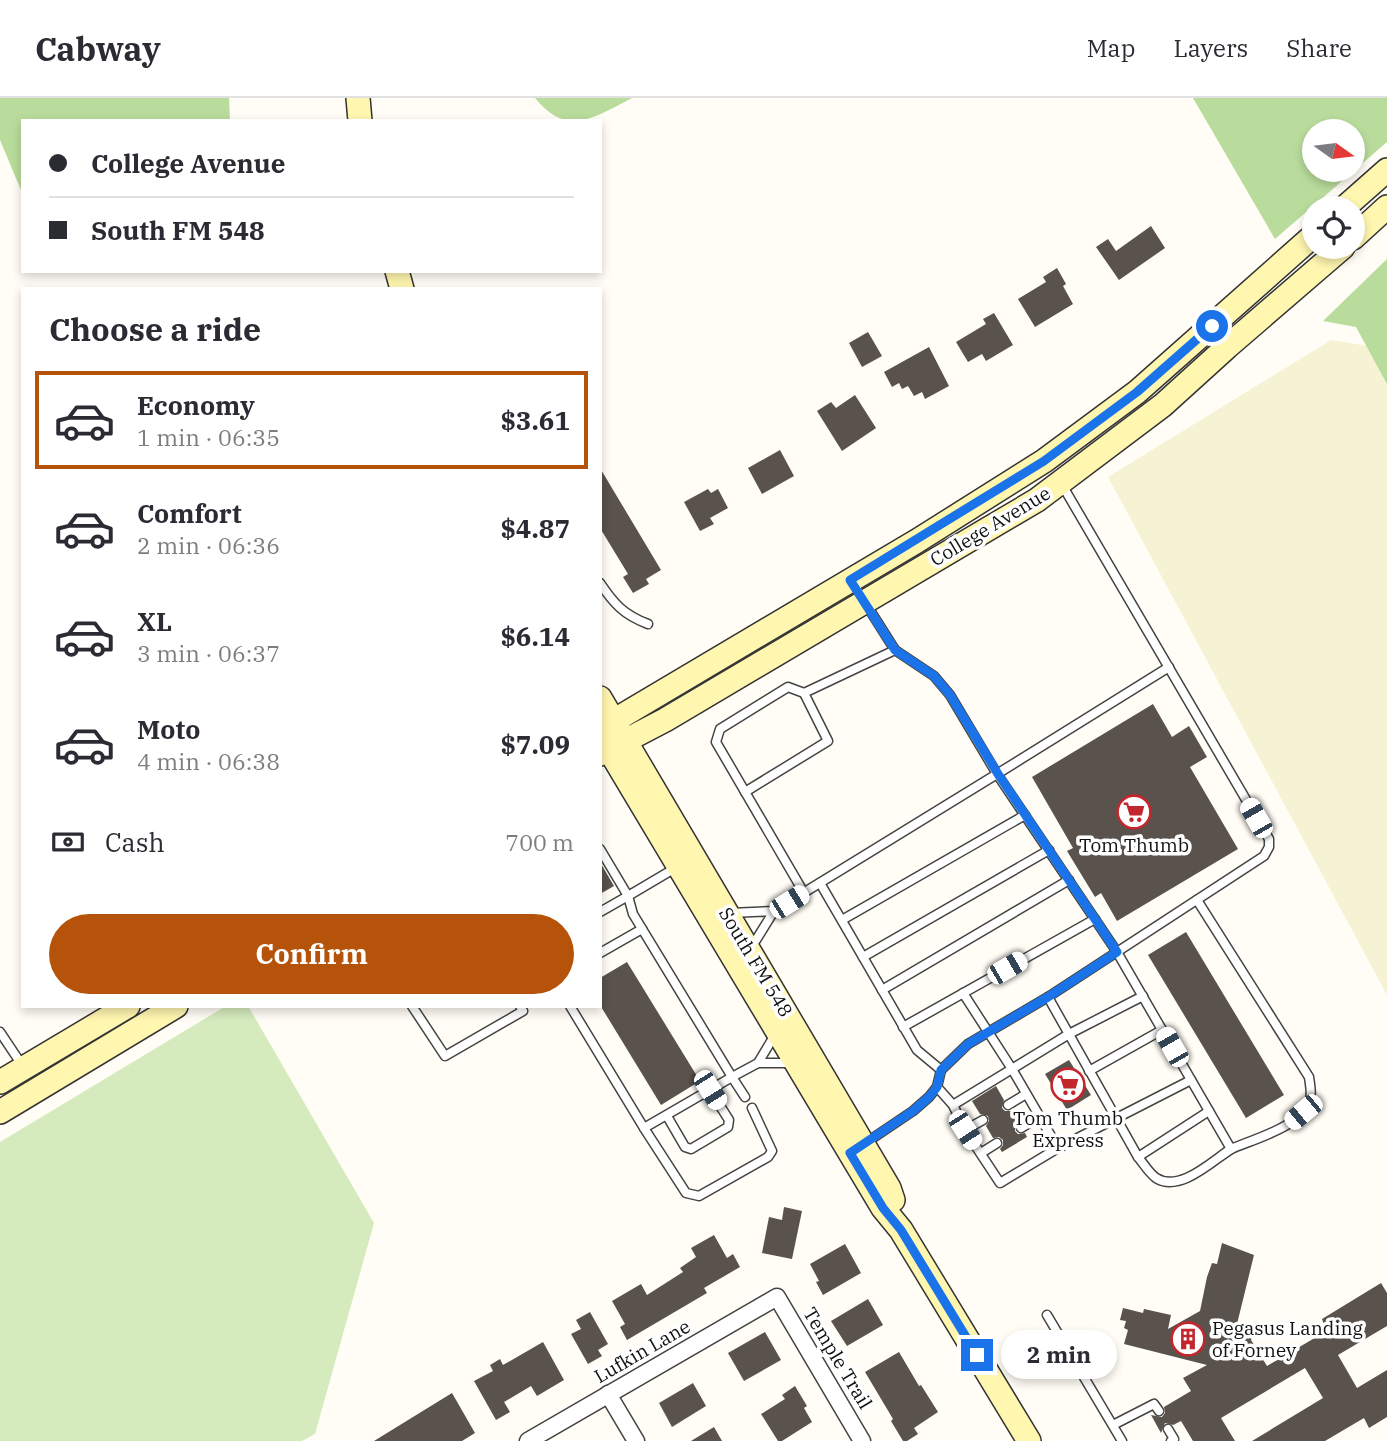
<!DOCTYPE html>
<meta charset="utf-8">
<style>
:root{--surface:#fff;--page:#f2f2f3;--text:#2b2b33;--muted:#7c7c81;--line:#e1e1e2;--accent:#b45309}
body{margin:0;font-family:"IBM Plex Serif",serif;background:var(--page);color:var(--text);height:100vh;display:flex;flex-direction:column;font-size:26px;white-space:nowrap}
*{box-sizing:border-box;margin:0}
p{font-size:23px;color:var(--muted)}
.icon{flex:none;width:38px;height:38px;fill:none;stroke:currentColor;stroke-width:2;stroke-linecap:round;stroke-linejoin:round}
.map{position:relative;flex:1;overflow:hidden}
.sheet{position:absolute;left:21px;top:189px;width:581px;height:721px;display:flex;flex-direction:column;background:var(--surface);border-radius:0px;box-shadow:0 4px 10px #0003}
.sheet>*{flex:none}
.hud{position:absolute;left:21px;top:21px;width:581px;height:154px;border-radius:0px;box-shadow:0 4px 10px #0003;display:grid;align-content:center;height:154px;padding:0 28px;background:var(--surface)}
.needle{width:46px;rotate:104deg}
.buttons{position:absolute;left:1302px;top:21px;display:grid;gap:14px}
.buttons a{display:grid;place-items:center;width:63px;height:63px;border-radius:50%;background:var(--surface);box-shadow:0 4px 10px #0003;font-size:35px}
.end{position:absolute;width:32px;height:32px;margin:-16px;border:9px solid #1a73e8;background:#fff;box-shadow:0 0 0 4px #fff}
.from{border-radius:50%}
.bubble{position:absolute;height:49px;border-radius:24px;background:var(--surface);box-shadow:0 4px 10px #0003;font-size:23px;font-weight:800;line-height:49px;text-align:center}
.car{position:absolute;width:21px;height:42px;margin:-21px -10px;border-radius:9px;box-shadow:0 0 5px 2px #0007;background:linear-gradient(#fff 24%,#345 0 40%,#fff 0 76%,#345 0 86%,#fff 0)}
.hud b{display:flex;align-items:center;gap:24px;height:66px;font-size:26px}
.hud b+b{border-top:2px solid var(--line)}
.hud i{width:18px;height:18px;background:var(--text)}
ul{padding:0;list-style:none}
li{display:flex;align-items:center;gap:21px;height:98px;margin:0 14px 10px;padding:0 14px;border:4px solid transparent;border-radius:0px}
li div{flex:1}
li b{display:block;font-size:26px}
li em{font-style:normal;font-weight:800}
li.selected{border-color:var(--accent)}
li>.icon{width:63px;height:63px;stroke-width:1.5}
h2{padding:0 28px;font-size:32px;line-height:84px}
.pay{display:flex;align-items:center;gap:18px;height:77px;padding:0 28px;font-size:26px}
.pay p{margin-inline-start:auto}
.button{display:flex;gap:14px;margin-top:auto;padding:14px 28px}
.button a{flex:1;height:80px;border-radius:42px;background:var(--accent);color:#fff;font-size:28px;font-weight:800;line-height:80px;text-align:center}
header{display:flex;align-items:center;gap:42px;box-sizing:border-box;height:98px;padding:0 35px;background:var(--surface);border-bottom:2px solid var(--line)}
header strong{font-size:33px}
nav{display:flex;gap:38px;margin-inline-start:auto;font-size:24px}
.map>svg:first-child{display:block}
.farmland{fill:#f6f3d4}
.green{fill:#d5ebbd}
.forest{fill:#b9dc9c;fill-rule:evenodd}
.building{fill:#5a524d}
.lines{fill:none;stroke-linecap:round;stroke-linejoin:round}
.lane-casing{stroke:#444;stroke-width:11}
.street-casing{stroke:#444;stroke-width:19}
.secondary-casing{stroke:#333;stroke-width:26}
.lane{stroke:#fff;stroke-width:8}
.street{stroke:#fff;stroke-width:16}
.secondary{stroke:#fff6b0;stroke-width:23}
.route{stroke:#1a73e8;stroke-width:9}
.labels{text-anchor:middle;stroke-width:7;stroke-linejoin:round;paint-order:stroke}
.street-label{font-size:19px;fill:#111;stroke:#fff}
.poi-label{font-size:19px;fill:#111;stroke:#fff}
</style>
<header>
<strong>Cabway</strong>
<nav><a>Map</a><a>Layers</a><a>Share</a></nav>
</header>
<div class="map">
<svg width="1387" height="1343" viewBox="0 0 1387 1343">
<rect width="100%" height="100%" fill="#fffdf5"/>
<polygon class="farmland" points="1331,242 1368,248 1387,286 1387,897 1108,379"/>
<polygon class="green" points="226,908 248,908 374,1125 315,1336 302,1343 0,1343 0,1044"/>
<g class="forest">
<polygon points="0,0 229,0 230,23 23,23 23,97 0,42"/>
<path d="M535 0H632C595 19 567 40 535 0Z"/>
<path d="M1193 0H1387V44L1275 141ZM1353 33V72H1314V33Z"/>
<polygon points="1387,161 1387,286 1356,229 1323,223"/>
</g>
<g class="building">
<polygon points="1151,128 1165,150 1119,182 1096,149 1108,141 1116,153"/>
<polygon points="1057,170 1066,186 1063,188 1073,206 1035,229 1018,201 1046,184 1043,179"/>
<polygon points="994,215 1013,247 986,263 982,256 968,264 956,244 986,226 983,221"/>
<polygon points="868,234 882,258 862,269 849,245"/>
<polygon points="929,249 949,288 925,301 922,294 914,298 908,288 902,291 899,285 892,289 884,274"/>
<polygon points="855,297 876,330 842,353 817,313 831,304 836,310"/>
<polygon points="780,352 794,378 762,396 748,370"/>
<polygon points="600,370 661,472 646,481 649,486 633,495 623,479 628,476 600,430"/>
<polygon points="708,391 711,395 718,391 728,410 710,420 714,426 700,433 684,404"/>
<polygon points="1153,606 1172,639 1189,628 1207,659 1190,669 1238,751 1117,823 1101,795 1095,799 1067,753 1073,750 1032,679"/>
<polygon points="600,764 614,788 600,796"/>
<polygon points="1186,834 1284,997 1246,1020 1148,857"/>
<polygon points="627,864 700,983 661,1007 600,907 600,880"/>
<polygon points="1069,962 1091,997 1067,1012 1045,976"/>
<polygon points="996,988 1004,1002 1002,1010 1005,1013 1011,1013 1018,1024 1015,1027 1015,1033 1018,1036 1025,1035 1027,1039 1002,1054 1000,1051 1003,1047 1003,1042 999,1039 993,1040 986,1028 989,1023 988,1018 980,1016 972,1003"/>
<polygon points="784,1109 802,1113 792,1161 762,1155 769,1119 782,1122"/>
<polygon points="714,1137 727,1160 733,1156 740,1169 704,1190 707,1195 627,1242 620,1229 625,1226 612,1203 641,1186 647,1197 683,1174 680,1170 696,1159 691,1150"/>
<polygon points="1222,1145 1254,1157 1237,1226 1254,1231 1251,1242 1267,1268 1318,1238 1316,1235 1325,1229 1322,1221 1381,1185 1387,1195 1387,1228 1338,1257 1357,1290 1387,1272 1387,1319 1369,1330 1364,1320 1325,1343 1252,1343 1323,1300 1305,1270 1221,1320 1235,1343 1193,1343 1181,1323 1173,1327 1165,1325 1161,1335 1151,1317 1162,1319 1165,1315 1164,1309 1191,1293 1183,1280 1207,1267 1124,1246 1128,1232 1124,1230 1126,1223 1120,1222 1123,1210 1143,1215 1144,1211 1171,1217 1168,1231 1200,1213 1207,1179 1212,1165 1217,1166"/>
<polygon points="845,1146 861,1175 823,1197 816,1184 819,1183 810,1166"/>
<polygon points="868,1201 883,1227 847,1248 831,1223"/>
<polygon points="590,1214 608,1246 598,1252 602,1258 588,1266 571,1236 581,1231 576,1222"/>
<polygon points="765,1234 781,1262 744,1283 728,1255"/>
<polygon points="543,1244 564,1282 537,1298 531,1288 504,1304 510,1314 496,1322 474,1283 493,1273 490,1267 500,1261 503,1267"/>
<polygon points="899,1254 919,1288 921,1287 938,1314 914,1330 918,1336 907,1343 903,1343 891,1323 893,1321 865,1274"/>
<polygon points="693,1285 706,1308 672,1329 659,1305"/>
<polygon points="795,1288 807,1308 804,1310 812,1324 782,1343 778,1343 761,1316 785,1301 782,1297"/>
<polygon points="452,1295 475,1335 462,1343 374,1343"/>
<polygon points="714,1329 722,1343 691,1343"/>
</g>
<g class="lines">
<defs>
<g id="lane">
<polyline points="852,484 895,552 934,578 950,597 997,676 1169,569"/>
<path d="M600 485C614 506 624 517 648 526"/>
<polyline points="745,694 828,643 804,595"/>
<polyline points="600,751 628,798 677,769"/>
<polyline points="820,785 917,952 941,972"/>
<polyline points="804,795 716,644 720,631 788,589 804,595 895,552"/>
<path d="M774 813 997 676 1117 854 1231 1051C1254 1041 1303 1028 1310 1002 1312 994 1310 987 1309 979L1197 802"/>
<polyline points="600,814 628,798 633,816 732,979 758,965 792,965"/>
<polyline points="730,815 774,813 751,850"/>
<polyline points="842,822 1025,717"/>
<polyline points="600,855 642,831"/>
<polyline points="863,859 1049,752"/>
<polyline points="882,892 1069,782"/>
<polyline points="963,895 1012,971 1058,1050"/>
<path d="M1048 899 1138 1059C1143 1065 1149 1075 1156 1080 1180 1095 1212 1063 1231 1051"/>
<polyline points="412,908 445,958 523,913 520,908"/>
<polyline points="570,908 644,1030 732,979 745,999"/>
<polyline points="903,929 1095,821"/>
<polyline points="0,934 22,967"/>
<polyline points="758,965 776,935"/>
<polyline points="1089,973 1162,932"/>
<polyline points="937,989 953,1007 965,1032 1000,1085 1058,1050 1191,982"/>
<polyline points="953,1007 1069,936 1143,898"/>
<polyline points="1008,1007 1026,996"/>
<polyline points="667,1018 685,1049 691,1051 728,1029 729,1022 710,992"/>
<polyline points="644,1030 686,1095 699,1098 768,1059 772,1053 752,1010"/>
<polyline points="1021,1030 1039,1019"/>
<polyline points="965,1032 983,1022"/>
<polyline points="864,1046 913,1013 929,999 937,989 941,972 968,946 1048,899 1264,758 1269,749 1269,741 1061,385"/>
<polyline points="981,1055 997,1045"/>
<polyline points="1138,1059 1209,1013"/>
<polyline points="1047,1217 1122,1343"/>
<polyline points="1113,1327 1154,1306 1159,1313"/>
<polyline points="1168,1331 1174,1341 1171,1343"/>
</g>
<g id="street">
<polyline points="608,1296 636,1343"/>
<polyline points="528,1343 777,1199 862,1343"/>
</g>
<g id="secondary">
<polyline points="358,0 360,23"/>
<polyline points="1344,110 1387,72"/>
<polyline points="1353,140 1387,109"/>
<polyline points="397,173 402,191"/>
<polyline points="600,600 889,1090 893,1102"/>
<polyline points="600,631 917,443 1044,363 1137,294 1314,137"/>
<polyline points="602,640 883,1110 901,1132 1029,1343"/>
<polyline points="600,656 665,622 1037,402 1163,307 1227,249 1343,149"/>
<polyline points="0,984 128,908"/>
<polyline points="0,1014 176,908"/>
</g>
</defs>
<use href="#lane" class="lane-casing"/>
<use href="#street" class="street-casing"/>
<use href="#secondary" class="secondary-casing"/>
<use href="#lane" class="lane"/>
<use href="#street" class="street"/>
<use href="#secondary" class="secondary"/>
</g>
<g class="lines">
<polyline class="route" points="977,1257 901,1132 883,1110 850,1055 913,1013 929,999 937,989 941,972 968,946 1048,899 1117,854 998,676 950,597 934,578 895,552 850,482 1044,363 1137,294 1212,228"/>
</g>
<defs>
<symbol id="supermarket-ring" viewBox="-11 -11 22 22"><circle r="9.5" fill="#fff" stroke="#c4262e" stroke-width="1.5"/><path d="M-6-5.5h2.5l.6 2H6L4.5 2H-2.5L-4.4-4H-6ZM-1.5 3.2a1.3 1.3 0 1 0 .1 0ZM3 3.2a1.3 1.3 0 1 0 .1 0Z" fill="#c4262e"/></symbol>
<symbol id="building-ring" viewBox="-11 -11 22 22"><circle r="9.5" fill="#fff" stroke="#c4262e" stroke-width="1.5"/><path d="M-4-6H4V6H1V3H-1V6H-4ZM-2.5-4.3h1.7v1.8h-1.7ZM.8-4.3h1.7v1.8H.8ZM-2.5-1h1.7V.8h-1.7ZM.8-1h1.7V.8H.8Z" fill="#c4262e"/></symbol>
</defs>
<g fill-rule="evenodd">
<use href="#supermarket-ring" x="1115" y="695" width="38" height="38"/>
<use href="#supermarket-ring" x="1049" y="968" width="38" height="38"/>
<use href="#building-ring" x="1169" y="1222" width="38" height="38"/>
</g>
<g class="labels">
<g class="street-label">
<text transform="translate(990 428) rotate(-31)" y="7">College Avenue</text>
<text transform="translate(756 864) rotate(59)" y="7">South FM 548</text>
<text transform="translate(642 1253) rotate(-30)" y="7">Lufkin Lane</text>
<text transform="translate(838 1260) rotate(59)" y="7">Temple Trail</text>
</g>
<g class="poi-label">
<text x="1134" y="754">Tom Thumb</text>
<text x="1068" y="1027">Tom Thumb<tspan x="1068" dy="22">Express</tspan></text>
<text x="1212" y="1237" text-anchor="start">Pegasus Landing<tspan x="1212" dy="22">of Forney</tspan></text>
</g>
</g>
</svg>
<div class="buttons">
<a><svg class="needle" viewBox="-14 -14 28 28"><path d="M0-13l5 13h-10z" fill="#e53935"/><path d="M0 13l5-13h-10z" fill="#7c7c81"/></svg></a>
<a><svg class="icon" aria-label="locate" viewBox="0 0 24 24"><circle cx="12" cy="12" r="6"/><path d="M12 2v4M12 18v4M2 12h4M18 12h4"/></svg></a>
</div>
<i class="end from" style="left:1212px;top:228px"></i>
<i class="end" style="left:977px;top:1257px"></i>
<div class="bubble" style="left:1001px;top:1232px;width:116px">2 min</div>
<i class="car" style="left:1256px;top:720px;rotate:330deg"></i>
<i class="car" style="left:789px;top:804px;rotate:58deg"></i>
<i class="car" style="left:1007px;top:870px;rotate:60deg"></i>
<i class="car" style="left:1172px;top:949px;rotate:330deg"></i>
<i class="car" style="left:710px;top:992px;rotate:148deg"></i>
<i class="car" style="left:1303px;top:1014px;rotate:230deg"></i>
<i class="car" style="left:965px;top:1032px;rotate:147deg"></i>
<div class="hud">
<b><i class="from"></i>College Avenue</b>
<b><i></i>South FM 548</b>
</div>
<section class="sheet">
<h2>Choose a ride</h2>
<ul>
<li class="selected"><svg class="icon" aria-label="car" viewBox="0 0 24 24"><path d="M5 17H2v-5l4-1 3-4h7l3 4 3 1v5h-3M9 17h6M6 11h13"/><circle cx="7" cy="17" r="2"/><circle cx="17" cy="17" r="2"/></svg><div><b>Economy</b><p>1 min · 06:35</p></div><em>$3.61</em></li>
<li><svg class="icon" aria-label="car" viewBox="0 0 24 24"><path d="M5 17H2v-5l4-1 3-4h7l3 4 3 1v5h-3M9 17h6M6 11h13"/><circle cx="7" cy="17" r="2"/><circle cx="17" cy="17" r="2"/></svg><div><b>Comfort</b><p>2 min · 06:36</p></div><em>$4.87</em></li>
<li><svg class="icon" aria-label="car" viewBox="0 0 24 24"><path d="M5 17H2v-5l4-1 3-4h7l3 4 3 1v5h-3M9 17h6M6 11h13"/><circle cx="7" cy="17" r="2"/><circle cx="17" cy="17" r="2"/></svg><div><b>XL</b><p>3 min · 06:37</p></div><em>$6.14</em></li>
<li><svg class="icon" aria-label="car" viewBox="0 0 24 24"><path d="M5 17H2v-5l4-1 3-4h7l3 4 3 1v5h-3M9 17h6M6 11h13"/><circle cx="7" cy="17" r="2"/><circle cx="17" cy="17" r="2"/></svg><div><b>Moto</b><p>4 min · 06:38</p></div><em>$7.09</em></li>
</ul>
<div class="pay"><svg class="icon" aria-label="cash" viewBox="0 0 24 24"><path d="M3 7h18v10H3z"/><circle cx="12" cy="12" r="2"/></svg>Cash<p>700 m</p></div>
<div class="button"><a>Confirm</a></div>
</section>
</div>
